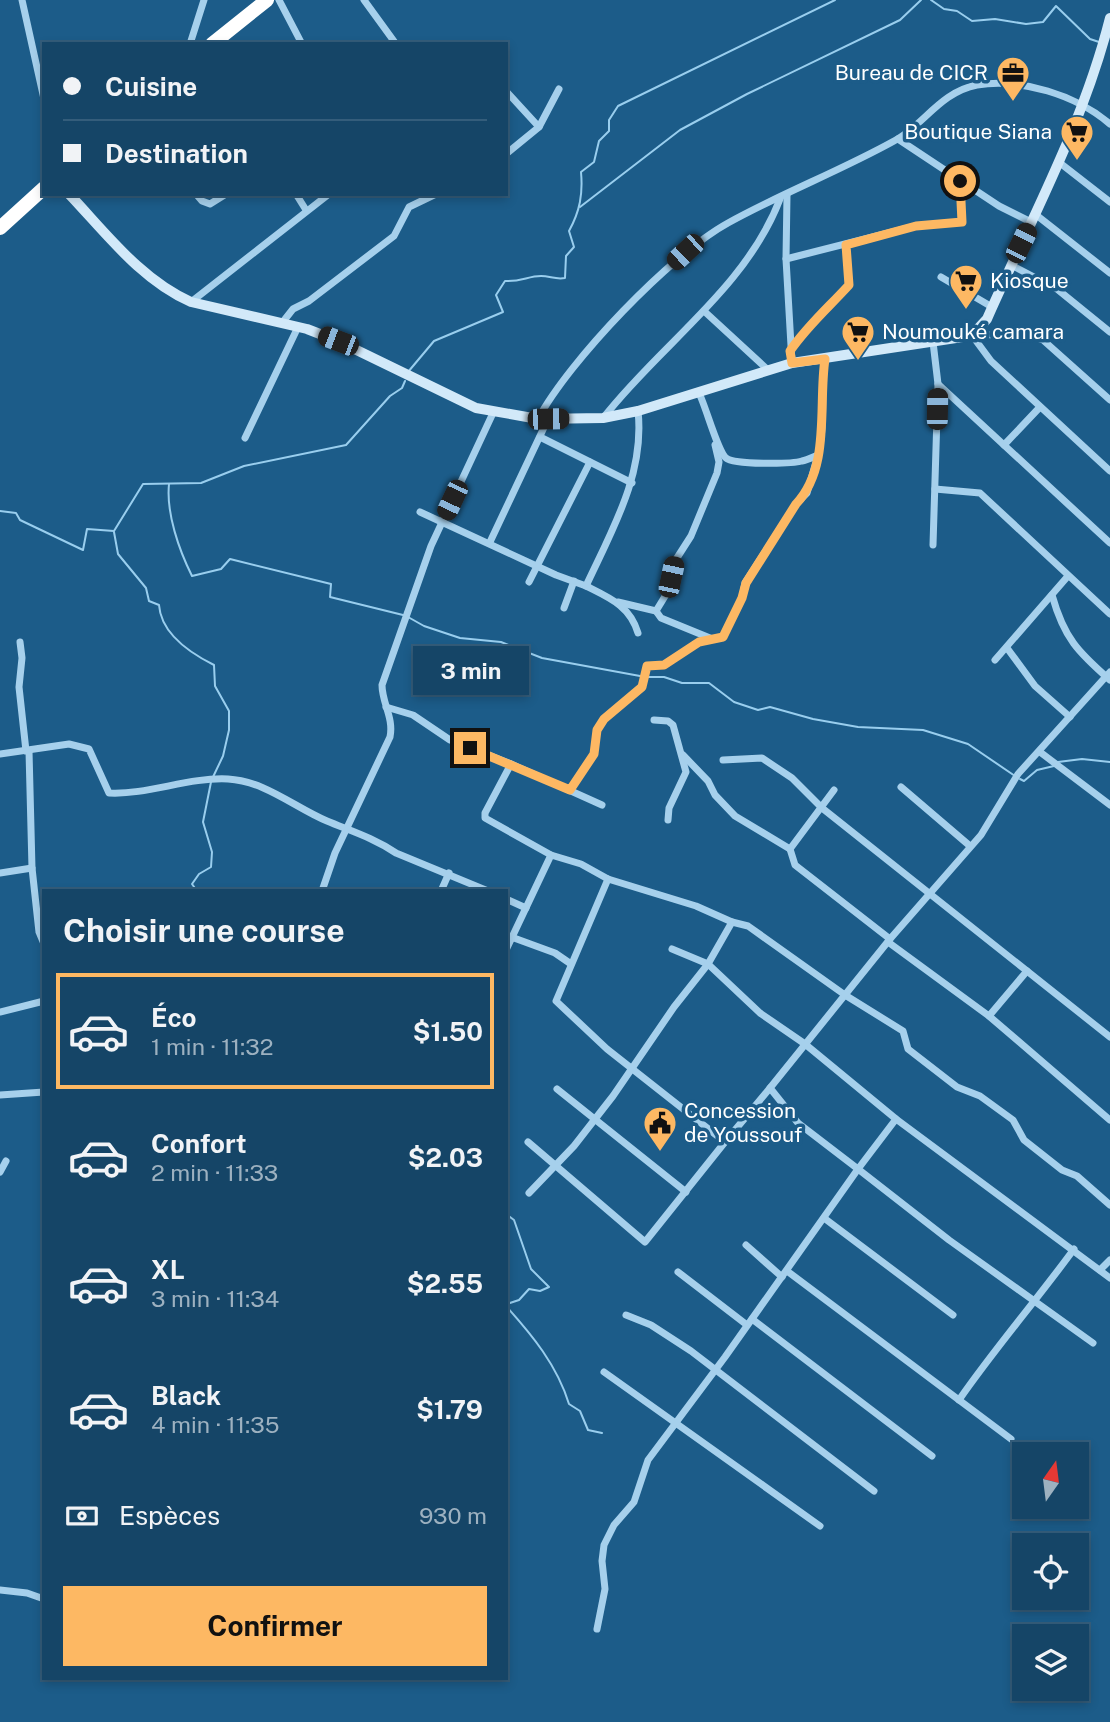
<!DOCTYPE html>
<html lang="fr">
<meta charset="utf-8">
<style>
:root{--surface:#154567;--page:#224f70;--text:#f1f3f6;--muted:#9db1c0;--line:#345d7b;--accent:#fdb863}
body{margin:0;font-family:"Public Sans",sans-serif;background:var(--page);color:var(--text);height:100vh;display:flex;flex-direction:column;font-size:26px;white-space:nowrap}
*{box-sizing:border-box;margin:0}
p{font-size:23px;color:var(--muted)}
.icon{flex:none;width:38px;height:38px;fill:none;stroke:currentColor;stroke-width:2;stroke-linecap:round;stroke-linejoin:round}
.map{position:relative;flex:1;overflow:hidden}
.panel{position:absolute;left:42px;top:889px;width:466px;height:791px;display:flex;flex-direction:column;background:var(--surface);border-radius:0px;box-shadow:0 4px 10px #0003,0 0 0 2px var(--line)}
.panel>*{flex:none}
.banner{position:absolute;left:42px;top:42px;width:466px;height:154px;border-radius:0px;box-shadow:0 4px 10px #0003,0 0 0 2px var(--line);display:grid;align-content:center;height:154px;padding:0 21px;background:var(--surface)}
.needle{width:46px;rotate:14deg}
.buttons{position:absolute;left:1012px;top:1442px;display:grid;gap:14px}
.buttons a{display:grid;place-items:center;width:77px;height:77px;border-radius:0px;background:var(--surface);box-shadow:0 4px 10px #0003,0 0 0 2px var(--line);font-size:35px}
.end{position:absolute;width:32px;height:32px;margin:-16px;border:9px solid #fdb863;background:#111;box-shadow:0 0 0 4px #111}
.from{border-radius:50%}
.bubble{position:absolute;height:49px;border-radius:0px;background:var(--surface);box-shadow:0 4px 10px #0003,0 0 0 2px var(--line);font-size:23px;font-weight:700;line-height:49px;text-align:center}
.car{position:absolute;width:21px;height:42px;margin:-21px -10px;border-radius:9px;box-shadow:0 0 5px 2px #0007;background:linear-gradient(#222 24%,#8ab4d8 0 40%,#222 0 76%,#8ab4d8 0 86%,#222 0)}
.banner b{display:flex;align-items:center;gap:24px;height:66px;font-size:26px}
.banner b+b{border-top:2px solid var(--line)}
.banner i{width:18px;height:18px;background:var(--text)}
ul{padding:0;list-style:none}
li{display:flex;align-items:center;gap:21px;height:116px;margin:0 14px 10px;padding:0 7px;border:4px solid transparent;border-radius:0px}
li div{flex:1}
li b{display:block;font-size:26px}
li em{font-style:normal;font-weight:700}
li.on{border-color:var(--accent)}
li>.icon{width:63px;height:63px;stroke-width:1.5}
h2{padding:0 21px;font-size:32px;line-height:84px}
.pay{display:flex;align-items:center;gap:18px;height:77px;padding:0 21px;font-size:26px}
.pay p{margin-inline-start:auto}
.cta{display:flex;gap:14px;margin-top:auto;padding:14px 21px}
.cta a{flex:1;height:80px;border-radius:0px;background:var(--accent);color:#111;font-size:28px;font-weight:700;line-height:80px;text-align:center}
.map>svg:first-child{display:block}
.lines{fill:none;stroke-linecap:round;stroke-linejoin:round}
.stream{stroke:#99ceee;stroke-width:2}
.street{stroke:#a6d0ec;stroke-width:7}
.secondary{stroke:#d2e9f9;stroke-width:10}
.highway{stroke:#fff;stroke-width:14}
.route{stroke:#fdb863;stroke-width:9}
.labels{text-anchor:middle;stroke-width:7;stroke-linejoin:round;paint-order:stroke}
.poi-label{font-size:21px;fill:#fff;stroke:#1c5c89;text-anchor:start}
</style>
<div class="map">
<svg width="1110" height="1722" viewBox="0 0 1110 1722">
<rect width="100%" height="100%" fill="#1c5c89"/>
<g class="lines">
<g class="stream">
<polyline points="931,0 944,9 957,11 972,21 995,19 1026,24 1043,22 1056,6 1090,39 1099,42"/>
<polyline points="580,207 680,130 747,94 900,20 921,0"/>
<path d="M408 372 434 341 503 312 496 295 505 281C521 282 528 276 541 276 550 276 556 280 565 278L566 256 574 247 569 231C580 211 583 194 581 172L594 162 599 141 609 131V120L618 106 835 0"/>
<path d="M169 484C166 513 179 550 192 576L221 569 230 559 331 584 330 597 403 615"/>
<polyline points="0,511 16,513 20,520 83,550 87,529 114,531 143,484 201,483 244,466 346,445 390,396 402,388 405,381"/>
<path d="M114 532 118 554 146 588 149 601 159 605C161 633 190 653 214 665L215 686 229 711V730L223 756 213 777"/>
<polyline points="408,617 424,626 460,638 501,642 542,658 640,676"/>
<polyline points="646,677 664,677 682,683 709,683 734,702 758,710 770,707 813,719 858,727 923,730 968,744 1015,776"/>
<polyline points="1058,762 1082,759 1110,762"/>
<polyline points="1020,779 1024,781 1037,770 1054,766"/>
<polyline points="197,891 192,884 199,874 211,867 212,852 203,822 211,782"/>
<polyline points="506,1214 514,1220 531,1269 549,1287 540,1291 529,1289 519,1300 507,1304"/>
<path d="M506 1306C532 1335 557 1365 569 1404L580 1411 588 1430 602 1433"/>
</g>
<g class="street">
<polyline points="22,0 44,99"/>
<polyline points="279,0 302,44"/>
<polyline points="364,0 396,44"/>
<polyline points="190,44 204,0"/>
<polyline points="506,91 539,127"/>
<polyline points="898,139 999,206 1031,222"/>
<polyline points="506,154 539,127 559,89"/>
<polyline points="1060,163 1110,202"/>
<polyline points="196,194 202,201 210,204 226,194"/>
<polyline points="296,194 306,210"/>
<polyline points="787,195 786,259 792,363"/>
<polyline points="1035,214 1110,273"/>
<polyline points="786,259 916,226 962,222 960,181"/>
<polyline points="1011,265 1057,289 1110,332"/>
<polyline points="941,277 992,307"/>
<polyline points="191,302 329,194"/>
<polyline points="704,311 768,370"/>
<polyline points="282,323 293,309 309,301 394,236 409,207 436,194"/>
<polyline points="976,334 1034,337 1043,340 1110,400"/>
<polyline points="974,338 991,361 1110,471"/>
<polyline points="933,342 938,384 933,545"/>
<path d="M790 351C807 326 829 307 849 285L846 245"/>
<polyline points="938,384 1110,543"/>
<path d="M699 393C706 407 718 452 726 458 734 465 792 464 802 461 807 460 813 457 818 455 826 423 820 390 825 359"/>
<path d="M604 417C661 344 746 288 780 199"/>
<path d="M538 419C569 361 670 255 728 223 782 193 840 171 894 141 923 126 940 92 977 85 1022 78 1076 95 1110 124"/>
<polyline points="540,437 632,483"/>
<polyline points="245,438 298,327"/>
<polyline points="1004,445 1040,407"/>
<polyline points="935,489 980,493 1110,614"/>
<path d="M420 512 556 575 586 586C612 530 645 474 638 411"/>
<polyline points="490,542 548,419"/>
<polyline points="529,582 590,462"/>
<path d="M586 586C610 598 630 606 638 633"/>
<path d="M1052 595C1064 638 1078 652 1110 680"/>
<polyline points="618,602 656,611 667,593 675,561 691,536 717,473 719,462 715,445"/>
<polyline points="564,608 574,581"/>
<polyline points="656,611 661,618 710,638"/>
<polyline points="20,642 22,658 19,687 26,751"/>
<polyline points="1007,648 1035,686 1070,717"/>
<polyline points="995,660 1068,576"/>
<polyline points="386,707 413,715 450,740 511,764 602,805"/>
<polyline points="654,720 668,721 673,725 686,772 669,808 668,820"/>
<polyline points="29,751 32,868 39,932 44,944"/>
<polyline points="1040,752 1110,805"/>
<path d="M0 754 69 744 89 749 109 793C148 795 188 777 228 779 265 781 294 807 327 821 351 831 374 838 396 853L488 891"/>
<polyline points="683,755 708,781 715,795 735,816 790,849"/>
<polyline points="723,760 762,758 792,778 822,808 1110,1037"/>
<polyline points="511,764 485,813 485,818 551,855"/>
<polyline points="901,787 970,846"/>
<polyline points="570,790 594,754 597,730 604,719 642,687 647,666 664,665 699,642 723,637 742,598 745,583 796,504 807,493 818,455"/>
<polyline points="834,790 790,849 795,865 890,939"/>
<polyline points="0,873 32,868"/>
<polyline points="608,879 556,1001 607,1049 725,1142 770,1088"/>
<path d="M322 891 335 853 390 737C394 718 382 703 382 685L431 546 493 413"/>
<polyline points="441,891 449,873"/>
<polyline points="506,899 526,908"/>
<polyline points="732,922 748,926 845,995 903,1031 908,1049 957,1087 980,1096 1013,1120 1024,1140 1062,1170 1077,1176 1110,1205"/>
<polyline points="514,938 555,953 571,964"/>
<polyline points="888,942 989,1016 1027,971"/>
<polyline points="672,949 708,964 760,1013 805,1044 896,1119 1110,1278"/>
<polyline points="506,950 551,855 581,864 608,879 696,906 732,922 708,964 674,1007 613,1096 574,1146 529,1193"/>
<polyline points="0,1012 44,1001"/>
<polyline points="989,1016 1110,1120"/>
<polyline points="557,1089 686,1192"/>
<polyline points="0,1095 44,1092"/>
<polyline points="896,1119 858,1169 949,1240 1093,1343"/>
<polyline points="528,1142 645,1242 725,1142"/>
<polyline points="0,1172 6,1161"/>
<polyline points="824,1218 953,1315"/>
<polyline points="746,1245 782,1277"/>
<polyline points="1100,1270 1110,1260"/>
<polyline points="787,1271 1011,1439"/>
<polyline points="678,1272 747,1325"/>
<polyline points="626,1315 651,1325 691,1351 874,1491"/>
<polyline points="752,1319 932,1456"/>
<polyline points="604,1372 820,1526"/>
<path d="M959 1400C995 1348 1036 1301 1074 1249"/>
<polyline points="0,1590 27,1593 44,1599"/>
<polyline points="597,1629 605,1589 602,1561 604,1545 614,1525 634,1502 648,1460 725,1357 858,1169 798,1123 770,1088 890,939 981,835 1018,774 1110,672"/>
</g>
<g class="secondary">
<path d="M69 194C106 233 141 280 191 302L307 329 338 341 476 408 538 419 603 418 638 411 792 363 969 336"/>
<path d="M975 332 987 319C1031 219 1083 125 1110 18"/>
</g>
<g class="highway">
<polyline points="212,44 267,0"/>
<polyline points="0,228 44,188"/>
</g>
</g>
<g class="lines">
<path class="route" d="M470 748 570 790 594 754 597 730 604 719 642 687 647 666 664 665 699 642 723 637 742 598 746 583 796 504C831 467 818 405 825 359L792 363 790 351C807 326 829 307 849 285L846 245 916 226 962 222 960 181"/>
</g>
<defs>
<symbol id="office-pin" viewBox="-11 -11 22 30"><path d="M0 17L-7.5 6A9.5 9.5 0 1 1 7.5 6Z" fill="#fdb863" stroke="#1c5c89"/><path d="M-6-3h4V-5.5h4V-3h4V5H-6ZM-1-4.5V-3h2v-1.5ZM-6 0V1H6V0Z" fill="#111"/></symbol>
<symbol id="supermarket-pin" viewBox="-11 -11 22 30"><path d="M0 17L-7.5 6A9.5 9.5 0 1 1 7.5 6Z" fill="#fdb863" stroke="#1c5c89"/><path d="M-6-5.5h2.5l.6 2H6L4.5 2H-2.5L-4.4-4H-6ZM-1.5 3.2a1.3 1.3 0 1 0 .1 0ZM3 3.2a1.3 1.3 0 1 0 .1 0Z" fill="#111"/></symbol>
<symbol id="civic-pin" viewBox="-11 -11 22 30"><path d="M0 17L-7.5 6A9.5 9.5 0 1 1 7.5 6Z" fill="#fdb863" stroke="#1c5c89"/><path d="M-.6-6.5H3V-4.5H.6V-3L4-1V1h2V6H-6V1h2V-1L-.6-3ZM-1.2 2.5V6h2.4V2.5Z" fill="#111"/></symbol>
</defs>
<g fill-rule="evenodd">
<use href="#office-pin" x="994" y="54" width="38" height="52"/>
<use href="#supermarket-pin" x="1058" y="113" width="38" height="52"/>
<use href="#supermarket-pin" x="947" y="262" width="38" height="52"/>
<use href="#supermarket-pin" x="839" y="313" width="38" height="52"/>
<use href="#civic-pin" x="641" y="1104" width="38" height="52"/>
</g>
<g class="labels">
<g class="poi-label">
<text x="988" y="80" text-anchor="end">Bureau de CICR</text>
<text x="1052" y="139" text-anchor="end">Boutique Siana</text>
<text x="990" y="288">Kiosque</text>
<text x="882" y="339">Noumouké camara</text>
<text x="684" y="1118">Concession<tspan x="684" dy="24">de Youssouf</tspan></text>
</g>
</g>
</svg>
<div class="buttons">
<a><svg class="needle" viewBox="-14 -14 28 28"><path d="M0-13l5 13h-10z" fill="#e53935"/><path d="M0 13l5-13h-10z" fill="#9db1c0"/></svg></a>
<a><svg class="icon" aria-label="locate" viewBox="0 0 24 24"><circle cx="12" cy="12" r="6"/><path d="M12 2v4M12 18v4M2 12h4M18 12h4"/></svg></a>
<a><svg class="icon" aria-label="layers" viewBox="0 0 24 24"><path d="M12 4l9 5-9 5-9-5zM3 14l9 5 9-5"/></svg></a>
</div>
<i class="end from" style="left:960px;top:181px"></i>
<i class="end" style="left:470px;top:748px"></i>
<div class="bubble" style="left:413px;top:646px;width:116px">3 min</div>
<i class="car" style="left:1021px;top:243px;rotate:26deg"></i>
<i class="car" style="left:685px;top:252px;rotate:227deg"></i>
<i class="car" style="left:338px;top:341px;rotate:291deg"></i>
<i class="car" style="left:937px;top:409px;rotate:1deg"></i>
<i class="car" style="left:548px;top:419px;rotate:89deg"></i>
<i class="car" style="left:452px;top:500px;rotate:205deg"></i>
<i class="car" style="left:671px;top:577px;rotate:12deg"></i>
<div class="banner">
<b><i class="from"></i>Cuisine</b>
<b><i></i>Destination</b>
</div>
<section class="panel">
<h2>Choisir une course</h2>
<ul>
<li class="on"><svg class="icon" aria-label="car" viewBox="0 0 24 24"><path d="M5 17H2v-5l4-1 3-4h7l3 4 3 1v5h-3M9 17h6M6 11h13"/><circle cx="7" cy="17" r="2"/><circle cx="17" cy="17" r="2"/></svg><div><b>Éco</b><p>1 min · 11:32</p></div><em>$1.50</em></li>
<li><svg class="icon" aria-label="car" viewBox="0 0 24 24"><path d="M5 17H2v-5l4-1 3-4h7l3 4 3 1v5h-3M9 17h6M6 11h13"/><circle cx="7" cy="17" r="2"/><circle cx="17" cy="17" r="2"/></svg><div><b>Confort</b><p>2 min · 11:33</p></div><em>$2.03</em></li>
<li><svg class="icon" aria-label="car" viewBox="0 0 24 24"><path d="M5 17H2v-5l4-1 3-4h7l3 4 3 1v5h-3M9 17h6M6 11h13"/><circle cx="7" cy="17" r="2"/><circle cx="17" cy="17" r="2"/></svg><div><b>XL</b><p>3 min · 11:34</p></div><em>$2.55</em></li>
<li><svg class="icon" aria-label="car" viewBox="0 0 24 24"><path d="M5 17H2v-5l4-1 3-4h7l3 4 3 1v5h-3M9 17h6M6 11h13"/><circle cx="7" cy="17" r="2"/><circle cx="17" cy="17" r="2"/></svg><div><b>Black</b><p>4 min · 11:35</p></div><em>$1.79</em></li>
</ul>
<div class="pay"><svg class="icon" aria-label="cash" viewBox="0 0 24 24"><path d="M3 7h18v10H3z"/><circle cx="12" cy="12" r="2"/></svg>Espèces<p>930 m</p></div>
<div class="cta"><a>Confirmer</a></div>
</section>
</div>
